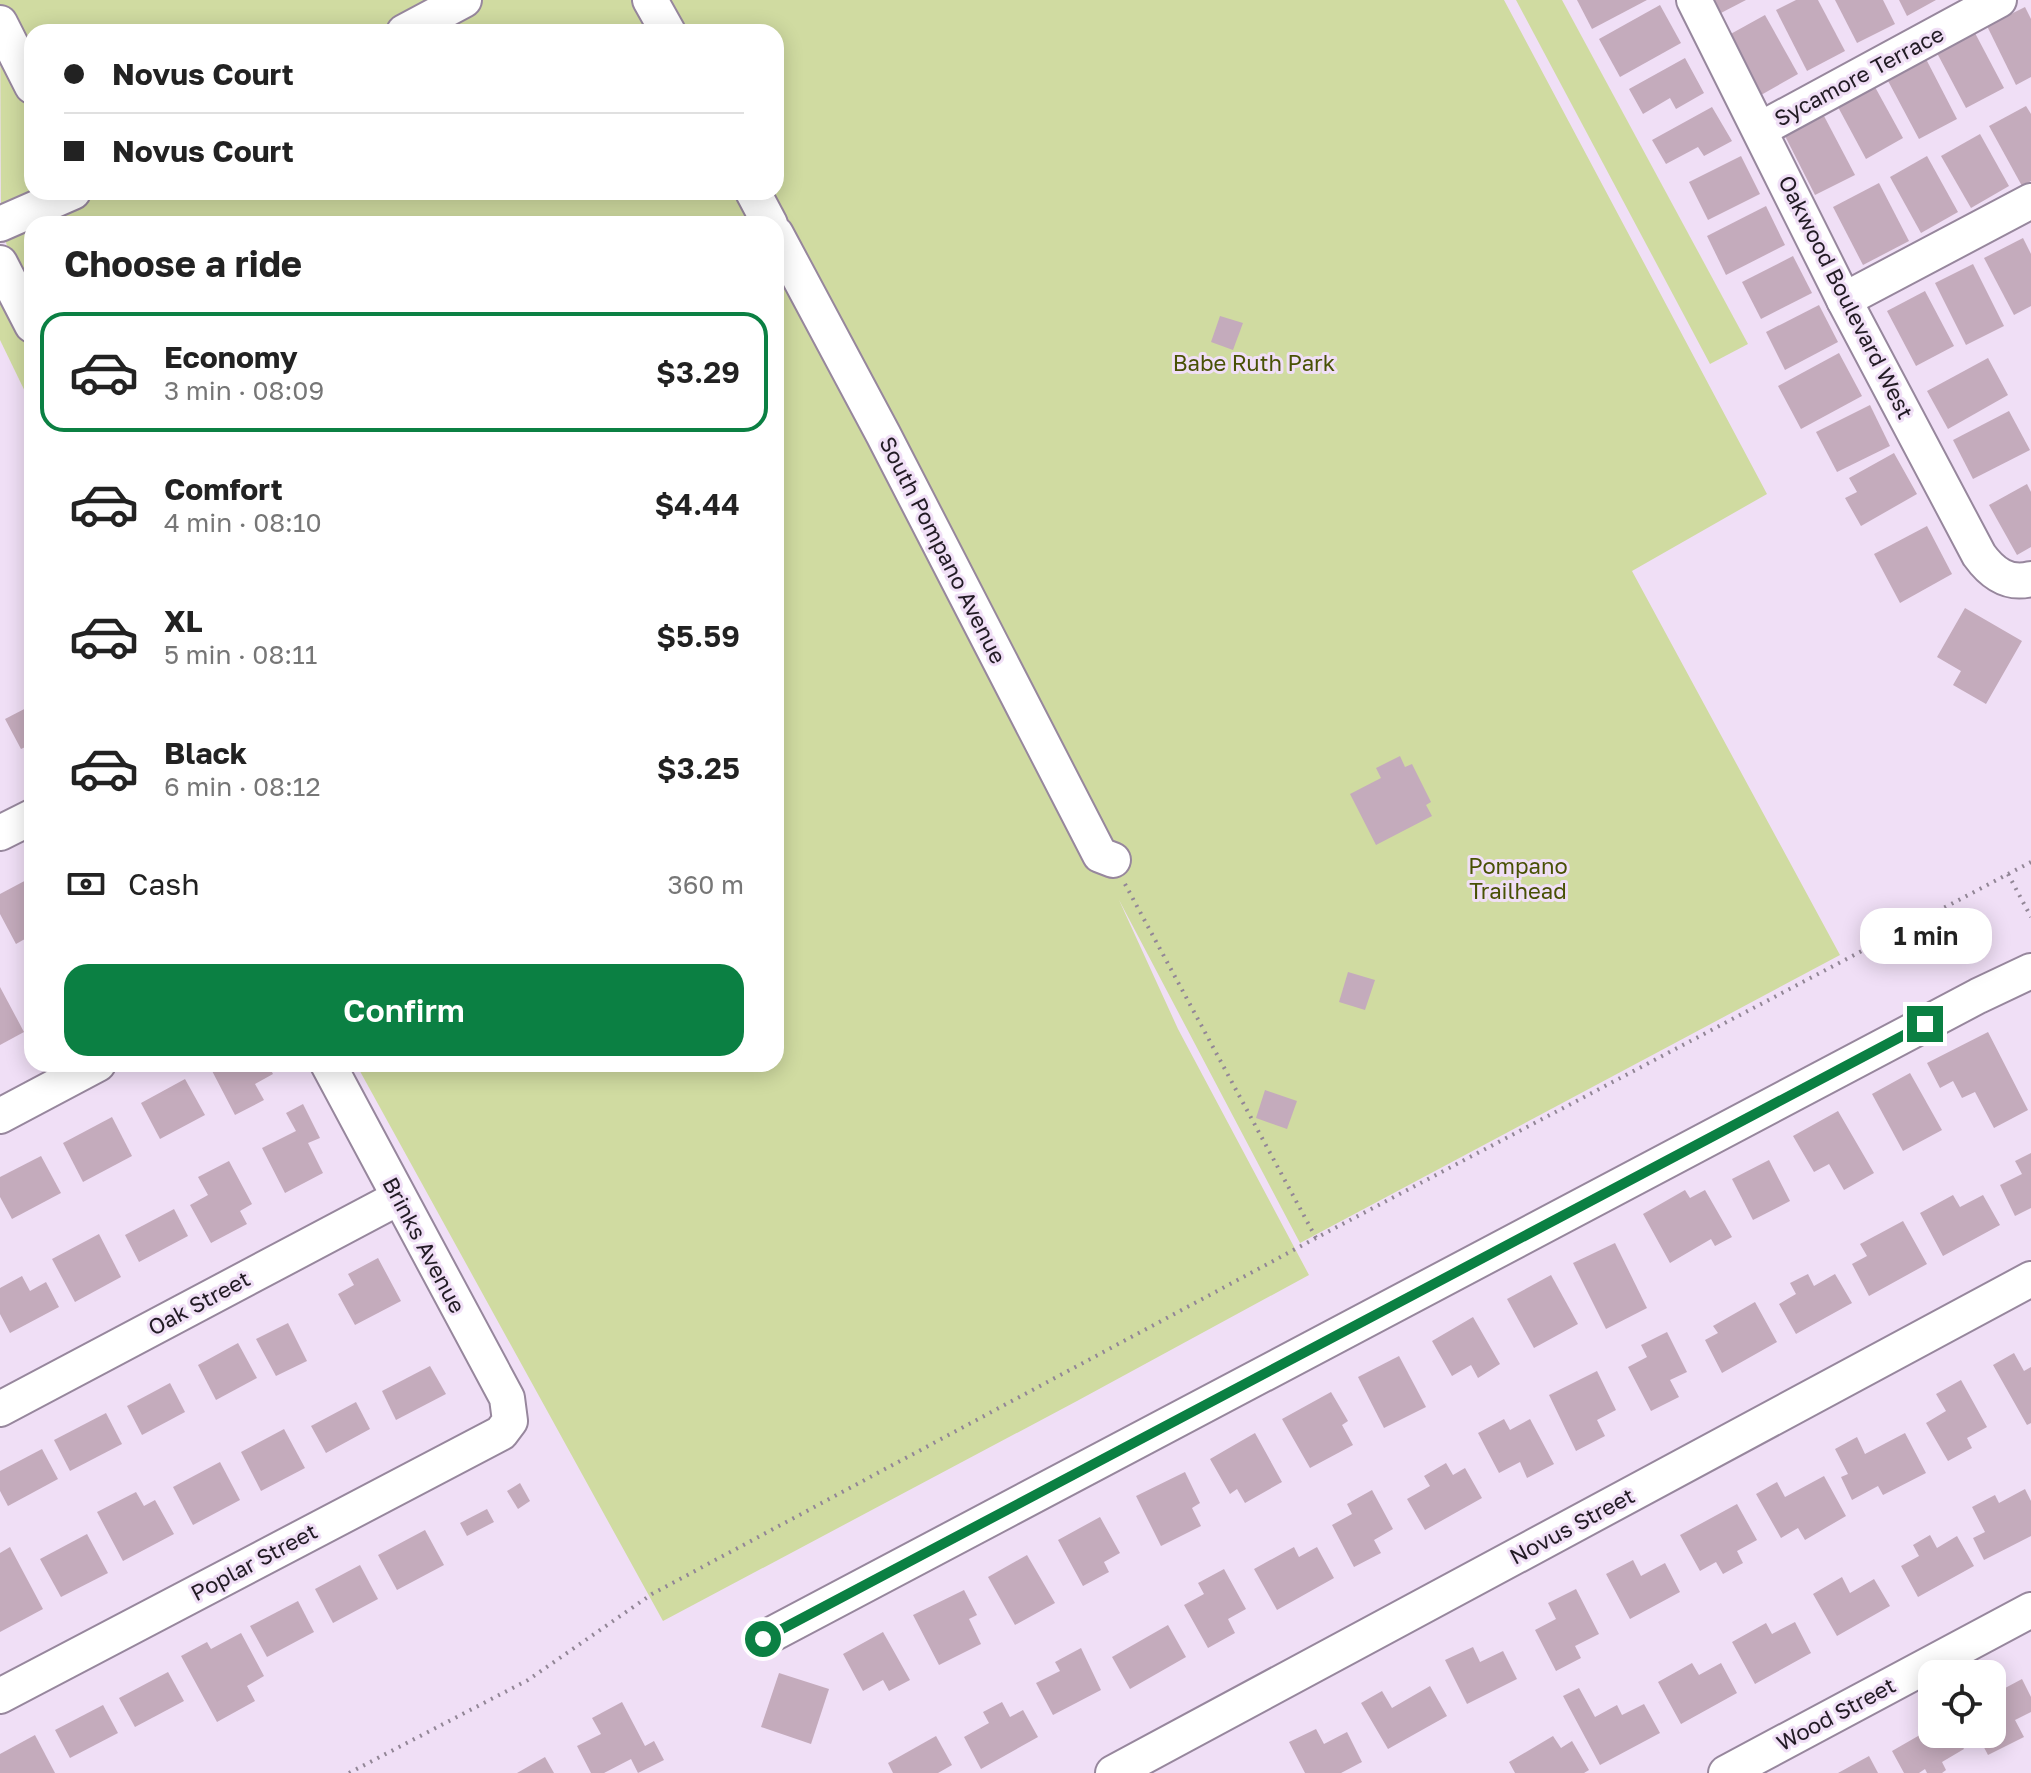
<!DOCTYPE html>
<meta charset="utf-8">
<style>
:root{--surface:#fff;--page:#f2f2f2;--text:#222;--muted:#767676;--line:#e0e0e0;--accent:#0b8043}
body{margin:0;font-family:"Golos Text",sans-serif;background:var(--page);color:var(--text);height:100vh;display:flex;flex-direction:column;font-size:30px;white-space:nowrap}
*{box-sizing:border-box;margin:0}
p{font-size:26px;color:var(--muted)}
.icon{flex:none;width:44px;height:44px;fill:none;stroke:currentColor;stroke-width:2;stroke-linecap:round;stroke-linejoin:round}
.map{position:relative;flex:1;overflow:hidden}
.panel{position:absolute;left:24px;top:216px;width:760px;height:856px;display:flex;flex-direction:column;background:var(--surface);border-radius:24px;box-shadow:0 4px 20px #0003}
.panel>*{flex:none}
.banner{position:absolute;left:24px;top:24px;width:760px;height:176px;border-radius:24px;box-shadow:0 4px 20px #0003;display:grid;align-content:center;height:176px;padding:0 40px;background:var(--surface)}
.tools{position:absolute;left:1918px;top:1660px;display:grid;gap:16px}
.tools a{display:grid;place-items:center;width:88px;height:88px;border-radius:16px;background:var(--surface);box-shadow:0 4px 20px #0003;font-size:40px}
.end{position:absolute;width:36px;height:36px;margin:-18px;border:10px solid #0b8043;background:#fff;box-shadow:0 0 0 4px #fff}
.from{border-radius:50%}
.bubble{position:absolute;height:56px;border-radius:24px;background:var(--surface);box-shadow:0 4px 20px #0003;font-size:26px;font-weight:600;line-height:56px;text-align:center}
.banner b{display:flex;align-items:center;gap:28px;height:76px;font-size:30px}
.banner b+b{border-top:2px solid var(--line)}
.banner i{width:20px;height:20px;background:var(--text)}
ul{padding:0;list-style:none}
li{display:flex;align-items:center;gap:24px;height:120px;margin:0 16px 12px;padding:0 24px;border:4px solid transparent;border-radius:24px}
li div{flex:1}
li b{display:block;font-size:30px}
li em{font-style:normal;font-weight:600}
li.selected{border-color:var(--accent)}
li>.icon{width:72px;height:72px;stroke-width:1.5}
h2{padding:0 40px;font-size:36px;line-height:96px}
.pay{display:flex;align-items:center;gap:20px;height:88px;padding:0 40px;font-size:30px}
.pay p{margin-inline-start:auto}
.primary-button{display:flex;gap:16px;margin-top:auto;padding:16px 40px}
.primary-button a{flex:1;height:92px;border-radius:24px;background:var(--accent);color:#fff;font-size:32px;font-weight:600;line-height:92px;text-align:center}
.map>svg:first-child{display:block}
.green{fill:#d0dba1}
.building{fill:#c4abbc}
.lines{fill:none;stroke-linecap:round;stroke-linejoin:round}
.minor-casing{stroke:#97879d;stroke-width:38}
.path{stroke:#928696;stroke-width:4;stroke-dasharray:2 6;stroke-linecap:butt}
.minor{stroke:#fff;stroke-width:34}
.route{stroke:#0b8043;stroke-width:10}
.labels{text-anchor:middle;stroke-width:6;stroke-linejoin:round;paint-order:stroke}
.street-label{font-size:22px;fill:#221b24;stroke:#f0dff6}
.park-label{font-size:22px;fill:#485104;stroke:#f0dff6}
</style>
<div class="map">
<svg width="2031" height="1773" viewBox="0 0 2031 1773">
<rect width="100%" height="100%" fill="#f0dff6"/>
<g class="green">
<polygon points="0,0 635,0 652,32 32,32 32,192 737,192 754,224 32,224 32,297 13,262 1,229"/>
<polygon points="650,0 1504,0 1767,494 1632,571 1840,955 1300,1243 1119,900 1178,1029 1309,1275 1077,1401 663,1621 356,1064 776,1064 776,266 1093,867 1109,878 1100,854 753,192 776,192 776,32 668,32"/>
<polygon points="1516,0 1562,0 1748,344 1710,364"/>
<polygon points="0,291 32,352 32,406 0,340"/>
</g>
<g class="building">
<polygon points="1577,0 1647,0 1592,29"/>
<polygon points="1712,0 1746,0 1719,14"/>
<polygon points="1796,0 1818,0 1845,51 1807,71 1776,10"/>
<polygon points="1835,0 1883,0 1895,24 1857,43"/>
<polygon points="1899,0 1936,0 1907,16"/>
<polygon points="1660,5 1681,43 1620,77 1599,39"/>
<polygon points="2025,7 2031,19 2031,77 2016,85 1987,26"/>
<polygon points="1765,15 1798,74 1761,95 1727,36"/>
<polygon points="1975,33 2004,88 1966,108 1937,53"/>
<polygon points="1685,58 1704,93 1676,109 1670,98 1643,114 1629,89"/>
<polygon points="1926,59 1957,119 1919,139 1887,79"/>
<polygon points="1875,87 1903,138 1866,159 1838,107"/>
<polygon points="2026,106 2031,114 2031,181 2022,186 1989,126"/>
<polygon points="1712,107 1732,141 1704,156 1698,147 1666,164 1652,140"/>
<polygon points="1824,116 1855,175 1815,195 1785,136"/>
<polygon points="1980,134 2009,186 1971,208 1941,156"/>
<polygon points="1741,156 1760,194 1708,220 1689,182"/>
<polygon points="1927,156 1958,212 1921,233 1890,177"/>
<polygon points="1879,183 1909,241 1863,265 1833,207"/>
<polygon points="1766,206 1785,245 1726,275 1707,236"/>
<polygon points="2023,238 2031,254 2031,306 2014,315 1984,258"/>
<polygon points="1793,256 1812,293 1761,319 1742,282"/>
<polygon points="1973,264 2004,326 1966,345 1935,283"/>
<polygon points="1925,291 1954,346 1916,366 1887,311"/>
<polygon points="1819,305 1838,342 1785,370 1766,332"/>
<polygon points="1220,316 1243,323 1233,350 1211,342"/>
<polygon points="1839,353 1862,396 1801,429 1778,386"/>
<polygon points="1988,358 2008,395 1948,429 1927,391"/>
<polygon points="1870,405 1890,446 1837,472 1816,432"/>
<polygon points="2009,411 2030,450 1973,479 1953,440"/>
<polygon points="1894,453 1917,494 1861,526 1845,498 1857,492 1849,478"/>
<polygon points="2027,484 2031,492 2031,547 2017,555 1989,505"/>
<polygon points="1927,526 1952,574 1900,603 1874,554"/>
<polygon points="1965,608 2022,641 1986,704 1953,685 1961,671 1937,657"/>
<polygon points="32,705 32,744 21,749 5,719"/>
<polygon points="1400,756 1405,767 1412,764 1431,802 1426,805 1432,816 1376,845 1350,794 1381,778 1376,768"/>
<polygon points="32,877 32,935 16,944 0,914 0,894"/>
<polygon points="1348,972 1375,980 1365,1010 1339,1002"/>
<polygon points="0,987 24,1032 0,1045"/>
<polygon points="1988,1032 2028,1110 1994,1128 1975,1092 1962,1098 1953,1081 1940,1088 1927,1063"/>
<polygon points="216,1064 268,1064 273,1074 255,1084 264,1100 235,1115 210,1067"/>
<polygon points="1910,1073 1942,1130 1903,1151 1872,1094"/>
<polygon points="185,1079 205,1115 160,1139 141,1103"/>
<polygon points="1265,1090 1297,1101 1287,1129 1256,1118"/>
<polygon points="303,1104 320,1138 308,1143 323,1173 285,1193 262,1148 296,1131 286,1113"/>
<polygon points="1838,1111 1874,1173 1844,1190 1829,1164 1814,1172 1793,1136"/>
<polygon points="112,1117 132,1156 83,1182 63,1143"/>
<polygon points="2031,1153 2031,1208 2015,1216 2000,1185 2022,1174 2015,1161"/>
<polygon points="41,1156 61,1193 12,1219 0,1197 0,1177"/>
<polygon points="1769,1160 1790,1201 1753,1220 1732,1179"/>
<polygon points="229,1161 252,1204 240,1211 247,1224 211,1243 190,1205 208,1195 198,1177"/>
<polygon points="1685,1190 1690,1198 1705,1190 1732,1237 1715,1246 1711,1239 1670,1263 1643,1214"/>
<polygon points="1953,1195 1960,1207 1983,1195 2000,1225 1943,1256 1920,1213"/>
<polygon points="174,1209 188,1236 139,1262 125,1235"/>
<polygon points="1903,1221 1927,1264 1869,1296 1852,1264 1867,1256 1860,1244"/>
<polygon points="99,1234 121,1277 75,1302 52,1259"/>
<polygon points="1615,1243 1647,1308 1606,1329 1573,1263"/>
<polygon points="378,1258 401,1301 355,1325 338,1294 354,1285 348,1274"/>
<polygon points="1808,1274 1814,1286 1835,1274 1852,1303 1796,1334 1779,1304 1796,1294 1790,1283"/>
<polygon points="1551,1275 1578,1324 1534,1348 1507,1299"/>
<polygon points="22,1276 30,1291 46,1282 59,1307 10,1333 0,1314 0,1288"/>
<polygon points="1755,1302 1777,1342 1722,1373 1705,1340 1718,1333 1713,1326"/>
<polygon points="1473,1317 1500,1364 1478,1378 1471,1365 1452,1376 1432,1341"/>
<polygon points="288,1323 307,1361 276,1376 256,1339"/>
<polygon points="1667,1332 1687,1372 1670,1380 1679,1397 1651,1411 1628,1367 1647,1357 1641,1345"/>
<polygon points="238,1343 257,1378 216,1400 198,1365"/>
<polygon points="2014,1353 2024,1371 2031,1367 2031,1423 2027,1425 1993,1365"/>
<polygon points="1399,1356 1426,1407 1384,1428 1358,1377"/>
<polygon points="430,1366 446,1394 396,1420 382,1391"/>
<polygon points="1597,1371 1616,1410 1597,1420 1605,1436 1576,1451 1549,1395"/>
<polygon points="1961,1380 1987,1427 1967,1438 1972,1448 1948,1461 1926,1423 1946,1411 1936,1394"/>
<polygon points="170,1383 185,1412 142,1435 127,1406"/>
<polygon points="1331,1392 1348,1421 1342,1425 1353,1445 1310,1468 1282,1419"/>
<polygon points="356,1402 370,1429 326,1453 311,1426"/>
<polygon points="106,1413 122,1444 70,1471 54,1440"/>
<polygon points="1504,1419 1510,1430 1530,1419 1554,1464 1527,1478 1520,1462 1499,1473 1478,1433"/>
<polygon points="284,1429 305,1468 261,1491 241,1452"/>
<polygon points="1255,1433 1282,1482 1245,1503 1237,1489 1230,1494 1210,1459"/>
<polygon points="1905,1433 1926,1473 1883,1495 1878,1486 1852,1500 1841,1477 1848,1474 1835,1449 1857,1437 1865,1454"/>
<polygon points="42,1449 58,1479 8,1506 0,1491 0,1471"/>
<polygon points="220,1462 240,1500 193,1525 173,1487"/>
<polygon points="1446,1463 1453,1475 1465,1468 1482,1498 1425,1530 1407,1499 1430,1486 1424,1476"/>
<polygon points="1185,1472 1200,1503 1192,1508 1201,1526 1161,1546 1136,1496"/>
<polygon points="1824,1476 1846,1516 1805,1540 1798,1528 1781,1538 1756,1494 1777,1482 1785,1497"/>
<polygon points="520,1483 530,1501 518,1509 507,1491"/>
<polygon points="2025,1489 2031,1501 2031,1536 1984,1560 1973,1538 1985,1532 1972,1507 1995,1495 1999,1503"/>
<polygon points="1372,1490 1393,1529 1374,1540 1381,1553 1354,1567 1332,1525 1352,1514 1347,1504"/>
<polygon points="136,1492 144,1506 155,1500 174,1534 123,1561 97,1512"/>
<polygon points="1737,1504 1757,1540 1737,1551 1743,1563 1723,1574 1716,1562 1700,1571 1680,1535"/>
<polygon points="487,1509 494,1522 467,1536 460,1523"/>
<polygon points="1100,1517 1120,1553 1104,1562 1109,1572 1083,1586 1058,1540"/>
<polygon points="425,1530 444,1565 397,1590 378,1555"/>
<polygon points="87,1534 108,1573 61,1597 40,1559"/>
<polygon points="1930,1535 1937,1548 1957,1536 1974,1566 1918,1597 1901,1566 1919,1556 1913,1545"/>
<polygon points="10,1547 43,1609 0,1632 0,1553"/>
<polygon points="1294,1547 1299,1557 1317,1547 1334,1578 1277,1610 1254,1569"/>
<polygon points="1027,1555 1055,1603 1015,1625 988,1577"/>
<polygon points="1633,1560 1641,1576 1665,1563 1680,1592 1630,1619 1606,1574"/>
<polygon points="360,1565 378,1599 333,1623 315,1589"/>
<polygon points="1224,1569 1246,1609 1228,1619 1235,1633 1208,1648 1184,1605 1204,1594 1198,1583"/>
<polygon points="1842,1577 1850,1593 1874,1579 1890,1606 1837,1636 1813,1594"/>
<polygon points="1576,1589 1599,1634 1575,1646 1581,1658 1556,1671 1535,1630 1556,1619 1548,1603"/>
<polygon points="964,1590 977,1615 969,1619 981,1644 939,1665 913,1615"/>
<polygon points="298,1601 314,1632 267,1657 250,1626"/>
<polygon points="1795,1622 1811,1653 1755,1684 1732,1642 1766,1623 1772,1634"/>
<polygon points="1168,1625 1186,1657 1130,1689 1112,1657"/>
<polygon points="883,1632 910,1680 889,1691 883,1680 863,1691 843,1654"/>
<polygon points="241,1633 264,1676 247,1686 255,1701 217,1722 181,1656 207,1642 211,1649"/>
<polygon points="1473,1647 1480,1662 1503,1651 1517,1679 1467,1704 1445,1660"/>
<polygon points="1081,1648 1101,1690 1053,1715 1036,1683 1060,1671 1055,1662"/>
<polygon points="1692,1663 1699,1675 1721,1663 1737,1693 1681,1724 1658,1682"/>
<polygon points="168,1672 184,1701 135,1727 119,1698"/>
<polygon points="779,1673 829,1689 811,1744 761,1727"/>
<polygon points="2022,1679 2031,1697 2031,1712 2015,1720 2024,1737 1988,1755 1977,1734 1992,1734 1992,1695"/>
<polygon points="1430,1686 1447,1716 1388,1749 1361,1703 1382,1691 1392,1708"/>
<polygon points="1579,1688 1595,1717 1617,1705 1622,1715 1644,1704 1660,1733 1600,1765 1563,1696"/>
<polygon points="622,1702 645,1746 654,1741 664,1760 638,1773 631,1759 604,1773 591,1773 577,1746 601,1734 592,1718"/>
<polygon points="1002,1702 1010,1717 1023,1710 1038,1737 981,1769 964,1737 989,1723 983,1712"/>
<polygon points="103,1705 118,1733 70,1758 55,1730"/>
<polygon points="1932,1728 1932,1734 1955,1734 1964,1749 1942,1762 1946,1770 1942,1773 1927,1773 1925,1769 1919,1773 1904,1773 1892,1751"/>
<polygon points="1316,1729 1324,1744 1347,1732 1362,1762 1341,1773 1305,1773 1289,1742"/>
<polygon points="35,1735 55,1773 0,1773 0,1754"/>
<polygon points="936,1736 952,1765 938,1773 893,1773 888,1763"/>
<polygon points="1553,1736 1561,1748 1572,1741 1589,1770 1584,1773 1515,1773 1509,1762"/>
<polygon points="1869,1756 1878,1773 1838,1773"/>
<polygon points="545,1757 554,1773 517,1773"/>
</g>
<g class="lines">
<defs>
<g id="minor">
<polyline points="650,0 668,32"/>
<path d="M1694 0 1844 300 1979 555C1992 573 2008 585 2031 579"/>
<polyline points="0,23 32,86"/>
<polyline points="404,32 464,0"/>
<polyline points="1761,129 1999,0"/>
<polyline points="753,192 770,224"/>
<polyline points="0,224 73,192"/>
<polyline points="776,234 883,434 1100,855 1113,860"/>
<polyline points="0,263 32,325"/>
<polyline points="1844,300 2031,201"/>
<polyline points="0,833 32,817"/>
<polyline points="0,1116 98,1064"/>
<polyline points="0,1409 398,1198"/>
<polyline points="763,1639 1978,996 2031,971"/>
<polyline points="0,1696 501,1433 510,1421 507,1398 328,1064"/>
<polyline points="1113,1773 2031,1279"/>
<polyline points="1726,1773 2031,1610"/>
</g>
</defs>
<use href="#minor" class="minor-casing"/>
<g class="path">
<polyline points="2008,874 2031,917"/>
<polyline points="1125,884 1316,1238"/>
<polyline points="349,1773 528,1680 652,1594 1316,1238 2031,862"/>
</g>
<use href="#minor" class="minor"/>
</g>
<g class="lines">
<polyline class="route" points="763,1639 1925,1024"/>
</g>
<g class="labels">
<g class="street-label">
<text transform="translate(1859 76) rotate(-28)" y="8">Sycamore Terrace</text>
<text transform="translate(1846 297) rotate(63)" y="8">Oakwood Boulevard West</text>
<text transform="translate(943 550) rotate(63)" y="8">South Pompano Avenue</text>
<text transform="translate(424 1245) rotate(62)" y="8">Brinks Avenue</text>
<text transform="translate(199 1303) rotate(-28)" y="8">Oak Street</text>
<text transform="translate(1572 1526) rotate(-28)" y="8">Novus Street</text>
<text transform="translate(254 1562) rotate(-28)" y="8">Poplar Street</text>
<text transform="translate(1836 1714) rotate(-28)" y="8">Wood Street</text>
</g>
<g class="park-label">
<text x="1254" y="371">Babe Ruth Park</text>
<text x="1518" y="874">Pompano<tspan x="1518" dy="25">Trailhead</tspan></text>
</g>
</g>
</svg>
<div class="tools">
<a><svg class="icon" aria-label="locate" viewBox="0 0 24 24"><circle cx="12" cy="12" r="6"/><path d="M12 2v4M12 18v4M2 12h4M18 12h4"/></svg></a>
</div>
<i class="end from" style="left:763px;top:1639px"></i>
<i class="end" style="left:1925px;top:1024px"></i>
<div class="bubble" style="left:1860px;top:908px;width:132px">1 min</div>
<div class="banner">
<b><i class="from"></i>Novus Court</b>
<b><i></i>Novus Court</b>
</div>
<section class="panel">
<h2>Choose a ride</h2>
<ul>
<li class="selected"><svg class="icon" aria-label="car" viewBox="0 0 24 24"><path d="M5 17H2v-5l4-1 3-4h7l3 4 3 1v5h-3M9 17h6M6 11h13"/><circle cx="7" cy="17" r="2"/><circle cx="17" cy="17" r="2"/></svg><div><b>Economy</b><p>3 min · 08:09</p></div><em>$3.29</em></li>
<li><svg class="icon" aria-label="car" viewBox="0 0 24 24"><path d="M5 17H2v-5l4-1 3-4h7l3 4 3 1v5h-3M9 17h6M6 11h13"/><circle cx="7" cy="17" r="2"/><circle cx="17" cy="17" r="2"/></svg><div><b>Comfort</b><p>4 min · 08:10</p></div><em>$4.44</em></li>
<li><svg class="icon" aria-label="car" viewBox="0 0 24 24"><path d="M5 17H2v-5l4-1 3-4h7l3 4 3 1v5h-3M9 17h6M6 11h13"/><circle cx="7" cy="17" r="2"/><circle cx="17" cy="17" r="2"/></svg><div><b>XL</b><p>5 min · 08:11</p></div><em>$5.59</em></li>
<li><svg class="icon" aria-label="car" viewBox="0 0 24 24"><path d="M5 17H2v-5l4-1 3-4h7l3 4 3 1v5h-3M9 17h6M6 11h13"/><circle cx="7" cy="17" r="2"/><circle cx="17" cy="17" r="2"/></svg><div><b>Black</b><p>6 min · 08:12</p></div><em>$3.25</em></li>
</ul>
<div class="pay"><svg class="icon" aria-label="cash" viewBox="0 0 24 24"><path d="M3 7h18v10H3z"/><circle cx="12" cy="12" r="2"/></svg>Cash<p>360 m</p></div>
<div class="primary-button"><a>Confirm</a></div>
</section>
</div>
